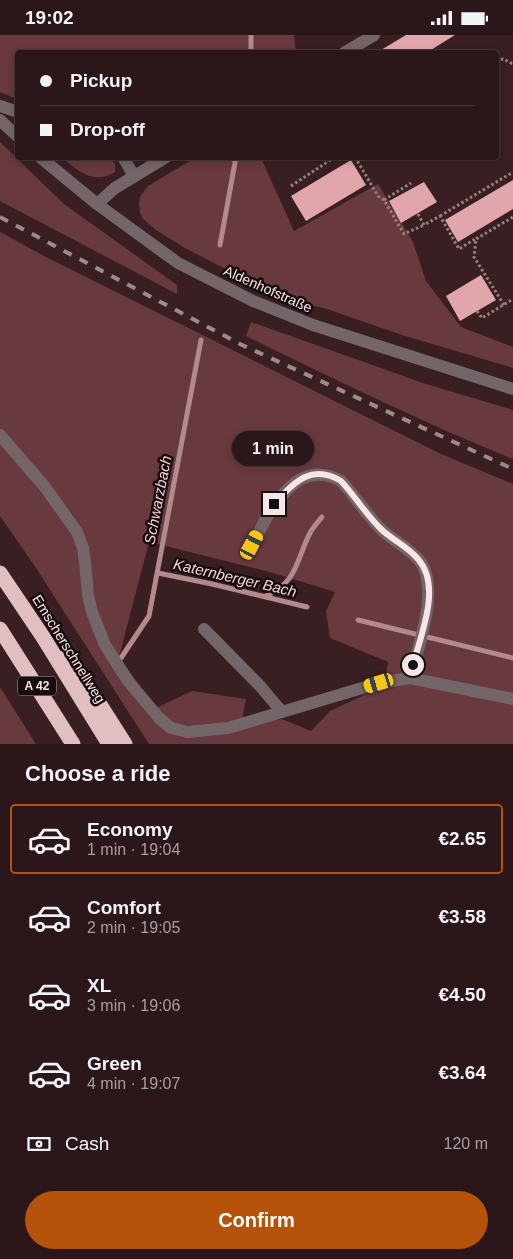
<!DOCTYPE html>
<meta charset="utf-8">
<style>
:root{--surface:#2b171a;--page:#332023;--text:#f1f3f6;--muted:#a69fa2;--line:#473639;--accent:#b45309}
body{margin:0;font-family:Arial,sans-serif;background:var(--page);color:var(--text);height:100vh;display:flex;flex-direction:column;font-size:19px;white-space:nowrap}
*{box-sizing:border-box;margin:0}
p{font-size:16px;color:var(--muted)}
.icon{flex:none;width:28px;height:28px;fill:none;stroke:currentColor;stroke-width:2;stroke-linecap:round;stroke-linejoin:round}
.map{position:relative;height:709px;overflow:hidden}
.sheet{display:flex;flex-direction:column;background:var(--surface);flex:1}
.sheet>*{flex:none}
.hud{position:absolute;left:15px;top:15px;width:484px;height:110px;border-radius:5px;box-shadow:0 2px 8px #0003,0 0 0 1px var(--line);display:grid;align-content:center;height:110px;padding:0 25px;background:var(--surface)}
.end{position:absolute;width:22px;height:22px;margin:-11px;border:6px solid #f8e5e7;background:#111;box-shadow:0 0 0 2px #111}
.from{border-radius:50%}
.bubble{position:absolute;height:35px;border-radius:18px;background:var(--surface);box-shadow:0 2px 8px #0003,0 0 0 1px var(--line);font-size:16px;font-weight:600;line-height:35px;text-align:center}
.car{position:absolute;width:15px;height:30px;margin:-15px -8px;border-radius:6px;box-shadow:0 0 4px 1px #0007;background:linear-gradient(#f5c518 24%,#345 0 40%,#f5c518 0 76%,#345 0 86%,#f5c518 0)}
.hud b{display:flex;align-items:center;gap:18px;height:48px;font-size:19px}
.hud b+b{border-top:1px solid var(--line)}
.hud i{width:12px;height:12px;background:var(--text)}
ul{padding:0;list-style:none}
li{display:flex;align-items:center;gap:15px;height:70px;margin:0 10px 8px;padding:0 15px;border:2px solid transparent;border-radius:5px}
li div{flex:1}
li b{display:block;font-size:19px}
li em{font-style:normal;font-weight:600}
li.active{border-color:var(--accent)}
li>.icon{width:45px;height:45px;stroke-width:1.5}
h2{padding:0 25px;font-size:22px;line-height:60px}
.pay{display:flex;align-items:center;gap:12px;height:55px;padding:0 25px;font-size:19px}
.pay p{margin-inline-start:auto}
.cta{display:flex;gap:10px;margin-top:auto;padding:10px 25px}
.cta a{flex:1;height:58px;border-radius:30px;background:var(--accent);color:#fff;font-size:20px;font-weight:600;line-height:58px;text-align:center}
.status{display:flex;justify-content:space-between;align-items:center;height:35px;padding:0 25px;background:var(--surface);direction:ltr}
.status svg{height:14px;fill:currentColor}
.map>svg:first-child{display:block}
.green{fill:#68393f;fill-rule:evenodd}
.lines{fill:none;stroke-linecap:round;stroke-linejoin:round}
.stream{stroke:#b3898d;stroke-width:5}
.building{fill:#e1a6ac}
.path{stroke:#968082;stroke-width:3;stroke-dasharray:2.5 2.5;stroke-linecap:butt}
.minor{stroke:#746668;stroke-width:12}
.highway{stroke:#e1bec1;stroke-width:15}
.rail{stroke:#9f898b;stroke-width:4;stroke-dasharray:9 9;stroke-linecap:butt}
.route{stroke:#f8e5e7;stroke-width:6}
.labels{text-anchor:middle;stroke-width:5;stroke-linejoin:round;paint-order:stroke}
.shield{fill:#180d0e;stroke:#b5a4a6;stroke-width:1}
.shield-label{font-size:12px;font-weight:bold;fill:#f8e5e7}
.street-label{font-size:14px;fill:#f8e5e7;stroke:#180d0e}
.water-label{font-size:15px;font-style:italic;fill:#f6d2d6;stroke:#180d0e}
</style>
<div class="status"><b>19:02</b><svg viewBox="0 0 49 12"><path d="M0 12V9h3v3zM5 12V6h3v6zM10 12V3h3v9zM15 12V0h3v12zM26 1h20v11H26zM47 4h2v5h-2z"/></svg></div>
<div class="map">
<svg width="513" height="709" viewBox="0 0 513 709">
<rect width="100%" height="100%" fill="#391f22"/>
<g class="green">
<polygon points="0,0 294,0 296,17 18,18 17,64 0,57"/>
<polygon points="0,107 64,169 177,250 177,259 0,166"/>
<path d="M63 123H110L115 129V137C94 150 79 137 63 123Z"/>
<polygon points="195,123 261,123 294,196 378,149 413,207 426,246 461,292 513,312 513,333 402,300 324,273 286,265 185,213 156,195 143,184 140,178 139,169 140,162 148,151"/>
<path d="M0 197 46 222 441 419 513 449V709H149L34 530 0 481ZM149 507 270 537 335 557 326 576 330 603 388 627 384 651 330 676 311 696 282 684 241 691 246 664 192 656 156 673 119 622Z"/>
<path d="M251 287 426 349 513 375V424C422 387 334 344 246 301Z"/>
<polygon points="0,652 36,709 0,709"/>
</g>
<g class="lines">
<g class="stream">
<polyline points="251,18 251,0"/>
<polyline points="220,210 236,122"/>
<polyline points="158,538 212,549 307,572"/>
<path d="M266 561C298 547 296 525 310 498 313 492 318 487 322 482"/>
<polyline points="358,585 513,623"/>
<polyline points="121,623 149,581 201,305"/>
</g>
</g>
<g class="building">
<polygon points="406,0 455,0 426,18 376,18"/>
<polygon points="351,125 366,150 306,186 291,161"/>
<polygon points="513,145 513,174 458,207 445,185"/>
<polygon points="424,147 437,167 401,188 389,166"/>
<polygon points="481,240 496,265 460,286 446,261"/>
</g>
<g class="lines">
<g class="path">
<polyline points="496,26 503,24 513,29"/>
<polyline points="355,122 378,161 384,165 404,199 424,190"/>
<polyline points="291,151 335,122"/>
<polyline points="384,165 411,148"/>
<polyline points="418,179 424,190 440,181 459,214 475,204"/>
<polyline points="440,181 513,137"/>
<polyline points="504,270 474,222 476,204 513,182"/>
<polyline points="477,276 482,283 513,264"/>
</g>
<g class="minor">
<polyline points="344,18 374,0"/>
<polyline points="0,71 18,77"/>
<polyline points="0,85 18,102"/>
<polyline points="40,122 97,169 178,228 253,266 313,290 513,354"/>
<polyline points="123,122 134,141"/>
<polyline points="97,169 115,153 166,122"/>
<polyline points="0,400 45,452 77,497 83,513 85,527 88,560 92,577 105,610 128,646 160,684 171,693 188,697 228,693 379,648 410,643 513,664"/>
<path d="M252 510C269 478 295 420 341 446 354 460 369 483 383 496 394 506 409 513 419 525 441 552 418 612 410 643"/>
<polyline points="204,594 261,652 282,677"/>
</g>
<g class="highway">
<polyline points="0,538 43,602 109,709"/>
<polyline points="0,594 73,709"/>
<polyline points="63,623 83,643 125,709"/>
</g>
<polyline class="rail" points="0,182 242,310 513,434"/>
</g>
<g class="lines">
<path class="route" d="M274 469C294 448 310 428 341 446 355 461 367 481 382 495 394 506 408 512 418 524 442 551 421 599 413 630"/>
</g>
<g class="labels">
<rect class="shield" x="18" y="641.5" width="38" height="19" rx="4"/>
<g class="shield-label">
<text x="37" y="655">A 42</text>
</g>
<g class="street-label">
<text transform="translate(268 254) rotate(24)" y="5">Aldenhofstraße</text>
<text transform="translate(69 614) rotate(58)" y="5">Emscherschnellweg</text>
</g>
<g class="water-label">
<text transform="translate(158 465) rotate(-79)" y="5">Schwarzbach</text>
<text transform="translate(235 543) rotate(13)" y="5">Katernberger Bach</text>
</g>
</g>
</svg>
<i class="end from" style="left:413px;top:630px"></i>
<i class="end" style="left:274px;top:469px"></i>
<div class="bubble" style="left:232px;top:396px;width:82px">1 min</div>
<i class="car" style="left:252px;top:510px;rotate:28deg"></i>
<i class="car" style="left:379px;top:648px;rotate:253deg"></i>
<div class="hud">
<b><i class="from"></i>Pickup</b>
<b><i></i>Drop-off</b>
</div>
</div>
<section class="sheet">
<h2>Choose a ride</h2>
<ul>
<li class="active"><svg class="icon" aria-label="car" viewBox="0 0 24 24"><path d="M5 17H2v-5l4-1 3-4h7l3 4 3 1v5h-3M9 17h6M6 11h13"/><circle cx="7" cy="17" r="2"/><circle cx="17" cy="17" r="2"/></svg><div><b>Economy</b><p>1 min · 19:04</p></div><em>€2.65</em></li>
<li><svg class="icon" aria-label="car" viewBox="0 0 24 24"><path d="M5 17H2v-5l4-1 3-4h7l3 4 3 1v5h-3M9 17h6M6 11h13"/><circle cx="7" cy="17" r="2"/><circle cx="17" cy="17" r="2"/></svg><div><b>Comfort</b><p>2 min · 19:05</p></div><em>€3.58</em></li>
<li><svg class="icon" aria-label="car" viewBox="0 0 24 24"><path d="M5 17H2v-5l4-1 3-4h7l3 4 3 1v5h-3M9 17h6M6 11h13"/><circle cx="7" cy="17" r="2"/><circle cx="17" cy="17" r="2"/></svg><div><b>XL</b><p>3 min · 19:06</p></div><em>€4.50</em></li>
<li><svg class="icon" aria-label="car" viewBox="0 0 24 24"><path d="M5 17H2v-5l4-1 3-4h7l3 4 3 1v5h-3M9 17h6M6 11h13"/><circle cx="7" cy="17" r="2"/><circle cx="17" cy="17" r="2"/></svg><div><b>Green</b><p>4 min · 19:07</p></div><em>€3.64</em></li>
</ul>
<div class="pay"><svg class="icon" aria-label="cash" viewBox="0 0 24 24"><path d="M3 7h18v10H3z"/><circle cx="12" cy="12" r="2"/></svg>Cash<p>120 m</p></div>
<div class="cta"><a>Confirm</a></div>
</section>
